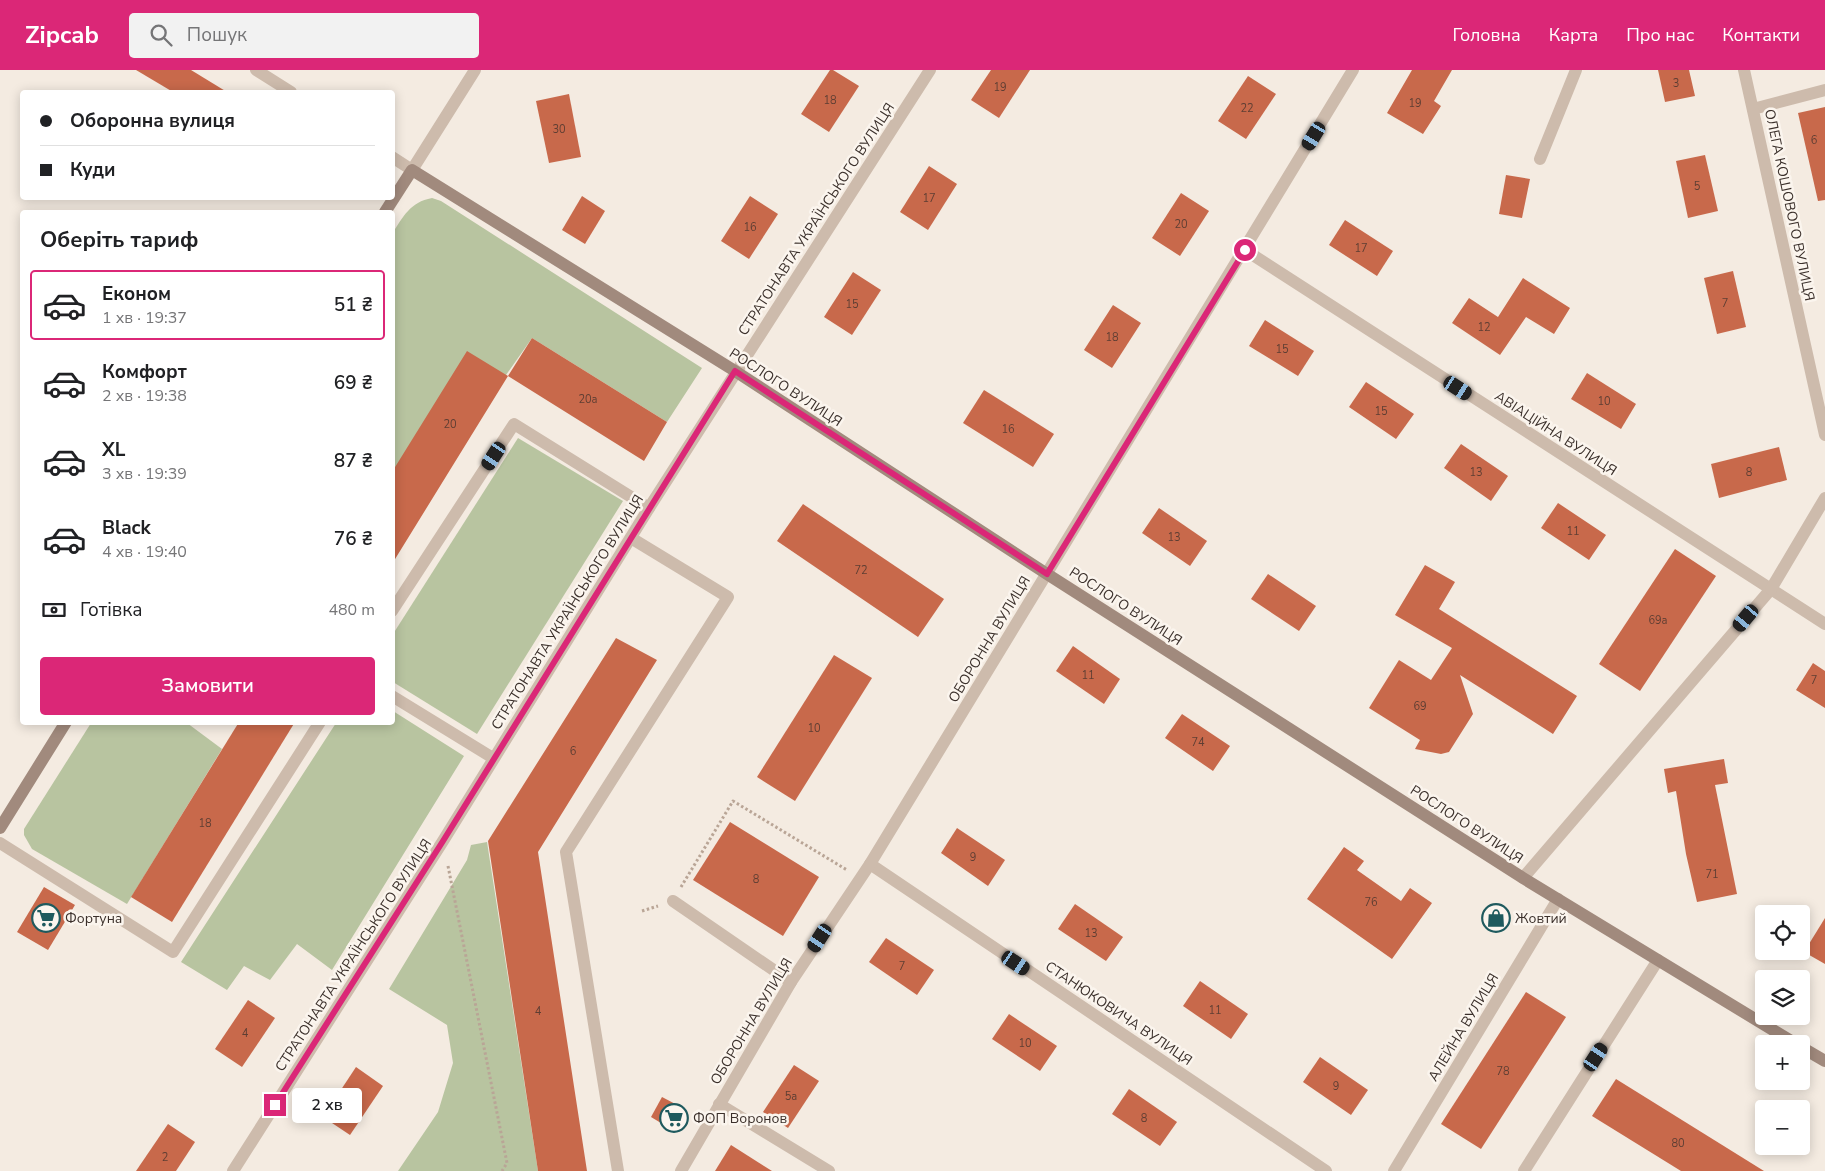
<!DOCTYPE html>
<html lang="uk">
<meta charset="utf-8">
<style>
:root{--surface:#fff;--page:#f2f2f2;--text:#202124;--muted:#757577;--line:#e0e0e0;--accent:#db2777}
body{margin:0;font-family:"Nunito Sans",sans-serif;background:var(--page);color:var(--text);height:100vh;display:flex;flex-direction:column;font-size:19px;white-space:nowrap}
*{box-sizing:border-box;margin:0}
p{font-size:16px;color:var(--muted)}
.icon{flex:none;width:28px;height:28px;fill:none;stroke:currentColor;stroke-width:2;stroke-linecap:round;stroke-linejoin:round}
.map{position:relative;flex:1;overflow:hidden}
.details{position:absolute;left:20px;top:140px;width:375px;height:515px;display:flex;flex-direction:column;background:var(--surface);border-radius:5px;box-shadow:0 2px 12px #0003}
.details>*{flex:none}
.guide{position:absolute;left:20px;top:20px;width:375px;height:110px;border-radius:5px;box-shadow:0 2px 12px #0003;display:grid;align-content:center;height:110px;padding:0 20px;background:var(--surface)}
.tools{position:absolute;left:1755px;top:835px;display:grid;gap:10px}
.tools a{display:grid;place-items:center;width:55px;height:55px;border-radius:5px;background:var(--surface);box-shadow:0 2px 12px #0003;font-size:25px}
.end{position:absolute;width:22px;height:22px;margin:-11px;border:6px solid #db2777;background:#fff;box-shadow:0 0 0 2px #fff}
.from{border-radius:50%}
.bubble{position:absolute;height:35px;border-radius:5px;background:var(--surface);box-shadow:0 2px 12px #0003;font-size:16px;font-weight:600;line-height:35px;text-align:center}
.car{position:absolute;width:15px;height:30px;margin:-15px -8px;border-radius:6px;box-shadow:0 0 4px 1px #0007;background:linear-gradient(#222 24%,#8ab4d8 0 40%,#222 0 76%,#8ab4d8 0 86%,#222 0)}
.guide b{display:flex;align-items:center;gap:18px;height:48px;font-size:19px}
.guide b+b{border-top:1px solid var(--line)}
.guide i{width:12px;height:12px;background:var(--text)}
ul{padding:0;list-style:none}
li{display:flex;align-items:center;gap:15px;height:70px;margin:0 10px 8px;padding:0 10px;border:2px solid transparent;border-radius:5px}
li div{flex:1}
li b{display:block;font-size:19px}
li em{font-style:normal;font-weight:600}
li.on{border-color:var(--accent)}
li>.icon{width:45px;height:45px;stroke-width:1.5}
h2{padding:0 20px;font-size:22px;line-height:60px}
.pay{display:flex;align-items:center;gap:12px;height:55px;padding:0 20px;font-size:19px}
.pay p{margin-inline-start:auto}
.action{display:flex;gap:10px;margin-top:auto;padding:10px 20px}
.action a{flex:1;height:58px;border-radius:5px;background:var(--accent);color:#fff;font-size:20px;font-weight:600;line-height:58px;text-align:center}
header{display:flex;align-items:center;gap:30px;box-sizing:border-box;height:70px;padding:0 25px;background:var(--accent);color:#fff}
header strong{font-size:24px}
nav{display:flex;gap:28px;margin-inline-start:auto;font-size:18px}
.search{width:350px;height:45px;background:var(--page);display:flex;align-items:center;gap:12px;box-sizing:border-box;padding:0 18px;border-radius:5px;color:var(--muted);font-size:19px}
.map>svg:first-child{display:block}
.green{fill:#b8c4a0}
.building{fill:#c8694b}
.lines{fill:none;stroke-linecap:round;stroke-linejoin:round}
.path{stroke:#b9a596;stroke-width:3;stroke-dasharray:2.5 2.5;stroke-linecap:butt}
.lane{stroke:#cdbbac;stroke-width:12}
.street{stroke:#cdbbac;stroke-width:12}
.secondary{stroke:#a18a7d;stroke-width:12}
.route{stroke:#db2777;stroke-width:6}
.labels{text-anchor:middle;stroke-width:5;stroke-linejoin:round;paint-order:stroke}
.number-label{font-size:11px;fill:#5e3e33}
.street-label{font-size:14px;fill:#3b302b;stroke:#fbf5ee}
.poi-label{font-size:14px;fill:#3b302b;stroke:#fbf5ee;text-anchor:start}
</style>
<header>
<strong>Zipcab</strong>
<div class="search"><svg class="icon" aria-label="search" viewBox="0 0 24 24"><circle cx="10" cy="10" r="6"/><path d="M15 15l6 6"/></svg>Пошук</div>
<nav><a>Головна</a><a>Карта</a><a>Про нас</a><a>Контакти</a></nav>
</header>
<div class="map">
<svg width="1825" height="1101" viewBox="0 0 1825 1101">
<rect width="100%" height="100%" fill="#f4ebe1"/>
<g class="green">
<path d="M432 128 441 131 702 298 667 352 532 268 506 305 393 402 392 164C403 147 410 132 432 128Z"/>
<polygon points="518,368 623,431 477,664 393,612 393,564"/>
<polygon points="393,641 464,686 332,900 297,874 270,910 244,896 227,920 181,892 336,653 392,652"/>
<polygon points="91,653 187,653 222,679 127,834 32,779 24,765 24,759"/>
<polygon points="487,772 538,1101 398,1101 438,1042 453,993 447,955 389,919 467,790 471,775"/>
</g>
<g class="building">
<polygon points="136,0 191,0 227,22 173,22"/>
<polygon points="830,0 833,0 859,16 829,62 801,44"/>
<polygon points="991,0 1030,0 999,48 971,30"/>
<polygon points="1412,0 1452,0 1434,31 1441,36 1423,64 1387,43"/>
<polygon points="1658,0 1689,0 1695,26 1665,32"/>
<polygon points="1248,6 1276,24 1246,69 1218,51"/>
<polygon points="569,24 581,87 549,93 536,31"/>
<polygon points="1825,37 1825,130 1818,131 1798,43"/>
<polygon points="1705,85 1718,141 1688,148 1676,91"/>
<polygon points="929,96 957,114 928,160 900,142"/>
<polygon points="1506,105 1530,109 1522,148 1499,144"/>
<polygon points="1181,123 1209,141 1180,186 1152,168"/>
<polygon points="582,126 605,141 585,174 562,160"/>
<polygon points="750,126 778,144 749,189 721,171"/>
<polygon points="1345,150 1393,181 1377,206 1329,175"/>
<polygon points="1733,201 1746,257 1717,264 1704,208"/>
<polygon points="853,202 881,220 852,265 824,247"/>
<polygon points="1523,208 1570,238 1554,264 1526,247 1500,285 1452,253 1469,228 1498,247"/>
<polygon points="1113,235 1141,253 1112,298 1084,280"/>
<polygon points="1265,250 1314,281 1298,306 1249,276"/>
<polygon points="532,268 667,352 644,391 508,306 392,494 392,402 467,281 508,306"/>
<polygon points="1587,303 1636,334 1621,359 1571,329"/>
<polygon points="1366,312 1414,344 1396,369 1349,337"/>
<polygon points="984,320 1054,364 1033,397 963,353"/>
<polygon points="1461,374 1508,406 1491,431 1444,398"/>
<polygon points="1779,377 1787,410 1719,428 1711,394"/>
<polygon points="1558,433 1606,465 1589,490 1541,458"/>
<polygon points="803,434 944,529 918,567 777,471"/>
<polygon points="1159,438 1207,471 1190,496 1142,463"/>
<polygon points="1675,479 1716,506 1640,621 1599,594"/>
<polygon points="1425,495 1455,512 1439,539 1577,626 1553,664 1460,605 1473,644 1449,682 1441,684 1415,679 1420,670 1369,638 1399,590 1431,610 1452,578 1395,545"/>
<polygon points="1268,504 1316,536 1299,561 1251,529"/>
<polygon points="616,568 657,590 538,782 587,1101 538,1101 488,771"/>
<polygon points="1073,576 1120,609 1104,634 1056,601"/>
<polygon points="834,585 872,608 795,731 757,707"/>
<polygon points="1813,593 1825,601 1825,638 1796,620"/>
<polygon points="1182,644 1230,676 1213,701 1165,668"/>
<polygon points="239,652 295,652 172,852 131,827"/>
<polygon points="1724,689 1728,713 1715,715 1737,824 1697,832 1686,784 1676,721 1668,723 1664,699"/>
<polygon points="730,752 819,807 783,866 693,810"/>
<polygon points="957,758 1005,790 988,816 941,783"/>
<polygon points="1344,777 1364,791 1357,800 1401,831 1410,818 1432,833 1392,889 1307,829"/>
<polygon points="44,817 75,835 48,880 17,862"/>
<polygon points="1075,834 1123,867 1106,891 1058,859"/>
<polygon points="1825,848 1825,894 1804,882"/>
<polygon points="886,868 934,900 917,925 869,892"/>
<polygon points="1200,911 1248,944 1231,969 1183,936"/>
<polygon points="1526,922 1566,947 1481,1079 1441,1054"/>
<polygon points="248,930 275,948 242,997 215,979"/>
<polygon points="1009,944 1057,976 1040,1001 992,969"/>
<polygon points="1320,987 1368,1020 1351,1045 1303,1012"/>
<polygon points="794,995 819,1011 788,1058 763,1042"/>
<polygon points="356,997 383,1016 350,1065 323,1047"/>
<polygon points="1616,1009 1764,1101 1681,1101 1592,1046"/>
<polygon points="1129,1019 1177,1052 1160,1076 1112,1044"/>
<polygon points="662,1027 683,1038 671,1059 651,1047"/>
<polygon points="168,1054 195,1072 176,1101 136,1101"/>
<polygon points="731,1075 772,1101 715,1101"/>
</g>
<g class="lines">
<g class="path">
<polyline points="448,796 507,1093 502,1101"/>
<polyline points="681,817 733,731 847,800"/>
<polyline points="642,841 658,836"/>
</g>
<g class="lane">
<polyline points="1753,39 1825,20"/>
<polyline points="1540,89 1576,0"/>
<polyline points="392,541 514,354 649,438"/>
<polyline points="392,626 493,688"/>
<polyline points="0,773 173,882 320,652"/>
<polyline points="1523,808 1771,519"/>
<polyline points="673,831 791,912"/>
<polyline points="719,1034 829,1101"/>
<polyline points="618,1101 566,782 728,527 631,468"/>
<polyline points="1394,1101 1558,829"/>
<polyline points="1524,1101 1658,890"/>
</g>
<g class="street">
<polyline points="256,0 291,22"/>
<polyline points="1744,0 1825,365"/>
<polyline points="392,87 412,100 475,0"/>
<polyline points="1245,180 1825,554"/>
<polyline points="1771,519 1825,428"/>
<polyline points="870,794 1326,1101"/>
<polyline points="233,1101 443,771 649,438 930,0"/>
<polyline points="681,1101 791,912 870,794 1353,0"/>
</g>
<g class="secondary">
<polyline points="385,142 412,100 735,301 1047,504 1523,808 1796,974"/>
<polyline points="0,758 66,652"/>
<polyline points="1801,977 1825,991"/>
</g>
</g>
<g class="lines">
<polyline class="route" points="275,1035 443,771 735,301 1047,504 1245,180"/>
</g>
<defs>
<symbol id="supermarket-ring" viewBox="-11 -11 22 22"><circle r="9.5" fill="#fbf5ee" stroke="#1f5a5e" stroke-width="1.5"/><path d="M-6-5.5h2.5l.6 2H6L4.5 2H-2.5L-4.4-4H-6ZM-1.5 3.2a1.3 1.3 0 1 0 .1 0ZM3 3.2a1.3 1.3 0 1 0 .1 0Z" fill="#1f5a5e"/></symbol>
<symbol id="shop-ring" viewBox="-11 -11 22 22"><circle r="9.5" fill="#fbf5ee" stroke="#1f5a5e" stroke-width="1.5"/><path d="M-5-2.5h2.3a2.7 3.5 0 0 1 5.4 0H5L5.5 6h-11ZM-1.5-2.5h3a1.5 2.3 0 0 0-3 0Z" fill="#1f5a5e"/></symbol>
</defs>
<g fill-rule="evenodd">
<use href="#supermarket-ring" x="30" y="832" width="32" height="32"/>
<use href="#shop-ring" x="1480" y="832" width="32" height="32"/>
<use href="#supermarket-ring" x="658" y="1032" width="32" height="32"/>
</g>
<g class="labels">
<g class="number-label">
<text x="1676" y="17">3</text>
<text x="1000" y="21">19</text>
<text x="830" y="34">18</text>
<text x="1415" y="37">19</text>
<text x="1247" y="42">22</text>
<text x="559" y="63">30</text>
<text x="1814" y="74">6</text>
<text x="1697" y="120">5</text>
<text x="929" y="132">17</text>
<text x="1181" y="158">20</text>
<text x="750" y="161">16</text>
<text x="1361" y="182">17</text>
<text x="1725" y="237">7</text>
<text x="852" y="238">15</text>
<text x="1484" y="261">12</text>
<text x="1112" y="271">18</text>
<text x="1282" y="283">15</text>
<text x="588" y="333">20а</text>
<text x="1604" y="335">10</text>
<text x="1381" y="345">15</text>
<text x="450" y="358">20</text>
<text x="1008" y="363">16</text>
<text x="1476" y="406">13</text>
<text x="1749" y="406">8</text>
<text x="1573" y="465">11</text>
<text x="1174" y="471">13</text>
<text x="861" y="504">72</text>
<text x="1658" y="554">69а</text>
<text x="1088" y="609">11</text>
<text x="1814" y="614">7</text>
<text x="1420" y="640">69</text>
<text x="814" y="662">10</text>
<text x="1198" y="676">74</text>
<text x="573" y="685">6</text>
<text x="205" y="757">18</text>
<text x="973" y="791">9</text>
<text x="1712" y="808">71</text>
<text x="756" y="813">8</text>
<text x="1371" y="836">76</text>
<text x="1091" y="867">13</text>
<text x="902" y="900">7</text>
<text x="1215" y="944">11</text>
<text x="538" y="945">4</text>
<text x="245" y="967">4</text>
<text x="1025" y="977">10</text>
<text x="1503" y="1005">78</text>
<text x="1336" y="1020">9</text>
<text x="791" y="1030">5а</text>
<text x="1144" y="1052">8</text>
<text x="1678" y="1077">80</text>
<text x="165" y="1091">2</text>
</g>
<g class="street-label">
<text transform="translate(1790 135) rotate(78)" y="5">ОЛЕГА КОШОВОГО ВУЛИЦЯ</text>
<text transform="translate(816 149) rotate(-57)" y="5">СТРАТОНАВТА УКРАЇНСЬКОГО ВУЛИЦЯ</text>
<text transform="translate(786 317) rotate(33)" y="5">РОСЛОГО ВУЛИЦЯ</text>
<text transform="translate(1556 363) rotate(33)" y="5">АВІАЦІЙНА ВУЛИЦЯ</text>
<text transform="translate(1126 536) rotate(33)" y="5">РОСЛОГО ВУЛИЦЯ</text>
<text transform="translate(567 542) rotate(-58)" y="5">СТРАТОНАВТА УКРАЇНСЬКОГО ВУЛИЦЯ</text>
<text transform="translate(989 569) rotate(-59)" y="5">ОБОРОННА ВУЛИЦЯ</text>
<text transform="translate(1467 754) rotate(33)" y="5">РОСЛОГО ВУЛИЦЯ</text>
<text transform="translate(353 885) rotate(-57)" y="5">СТРАТОНАВТА УКРАЇНСЬКОГО ВУЛИЦЯ</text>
<text transform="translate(1119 943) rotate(34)" y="5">СТАНЮКОВИЧА ВУЛИЦЯ</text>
<text transform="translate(751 951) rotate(-59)" y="5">ОБОРОННА ВУЛИЦЯ</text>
<text transform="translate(1463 957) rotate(-59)" y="5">АЛЕЙНА ВУЛИЦЯ</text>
</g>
<g class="poi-label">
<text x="65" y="853">Фортуна</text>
<text x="1515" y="853">Жовтий</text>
<text x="693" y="1053">ФОП Воронов</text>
</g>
</g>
</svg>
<div class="tools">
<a><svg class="icon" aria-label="locate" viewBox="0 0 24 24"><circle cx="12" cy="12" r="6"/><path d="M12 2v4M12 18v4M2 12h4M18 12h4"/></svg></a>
<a><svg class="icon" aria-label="layers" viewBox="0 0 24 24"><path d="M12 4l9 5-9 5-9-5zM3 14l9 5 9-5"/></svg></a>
<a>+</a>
<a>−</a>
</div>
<i class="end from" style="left:1245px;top:180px"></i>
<i class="end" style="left:275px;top:1035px"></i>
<div class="bubble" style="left:292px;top:1018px;width:70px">2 хв</div>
<i class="car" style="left:1314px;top:66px;rotate:211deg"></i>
<i class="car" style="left:1458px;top:318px;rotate:123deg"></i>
<i class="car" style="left:494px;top:386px;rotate:213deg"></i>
<i class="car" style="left:1746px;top:548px;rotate:220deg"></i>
<i class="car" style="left:820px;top:868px;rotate:213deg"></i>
<i class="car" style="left:1016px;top:893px;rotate:124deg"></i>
<i class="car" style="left:1596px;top:987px;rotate:33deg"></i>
<div class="guide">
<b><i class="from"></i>Оборонна вулиця</b>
<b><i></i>Куди</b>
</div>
<section class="details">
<h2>Оберіть тариф</h2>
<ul>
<li class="on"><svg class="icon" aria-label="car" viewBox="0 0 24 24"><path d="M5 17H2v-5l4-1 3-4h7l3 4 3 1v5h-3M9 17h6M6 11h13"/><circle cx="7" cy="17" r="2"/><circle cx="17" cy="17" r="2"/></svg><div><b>Економ</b><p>1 хв · 19:37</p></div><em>51 ₴</em></li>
<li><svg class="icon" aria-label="car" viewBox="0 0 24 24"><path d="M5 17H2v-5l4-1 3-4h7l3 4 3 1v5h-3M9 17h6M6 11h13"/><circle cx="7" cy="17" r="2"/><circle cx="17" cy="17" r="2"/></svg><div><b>Комфорт</b><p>2 хв · 19:38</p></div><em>69 ₴</em></li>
<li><svg class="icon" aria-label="car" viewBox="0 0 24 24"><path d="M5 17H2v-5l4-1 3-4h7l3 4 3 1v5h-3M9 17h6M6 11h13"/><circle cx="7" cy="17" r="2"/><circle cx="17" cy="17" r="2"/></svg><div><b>XL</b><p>3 хв · 19:39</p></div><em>87 ₴</em></li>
<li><svg class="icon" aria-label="car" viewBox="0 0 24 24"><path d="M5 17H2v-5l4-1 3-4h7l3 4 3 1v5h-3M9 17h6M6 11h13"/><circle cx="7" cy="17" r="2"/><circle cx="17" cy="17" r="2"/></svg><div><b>Black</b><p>4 хв · 19:40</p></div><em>76 ₴</em></li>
</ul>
<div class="pay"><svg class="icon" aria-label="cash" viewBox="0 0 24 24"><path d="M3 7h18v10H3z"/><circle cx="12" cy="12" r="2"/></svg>Готівка<p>480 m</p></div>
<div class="action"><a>Замовити</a></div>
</section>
</div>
